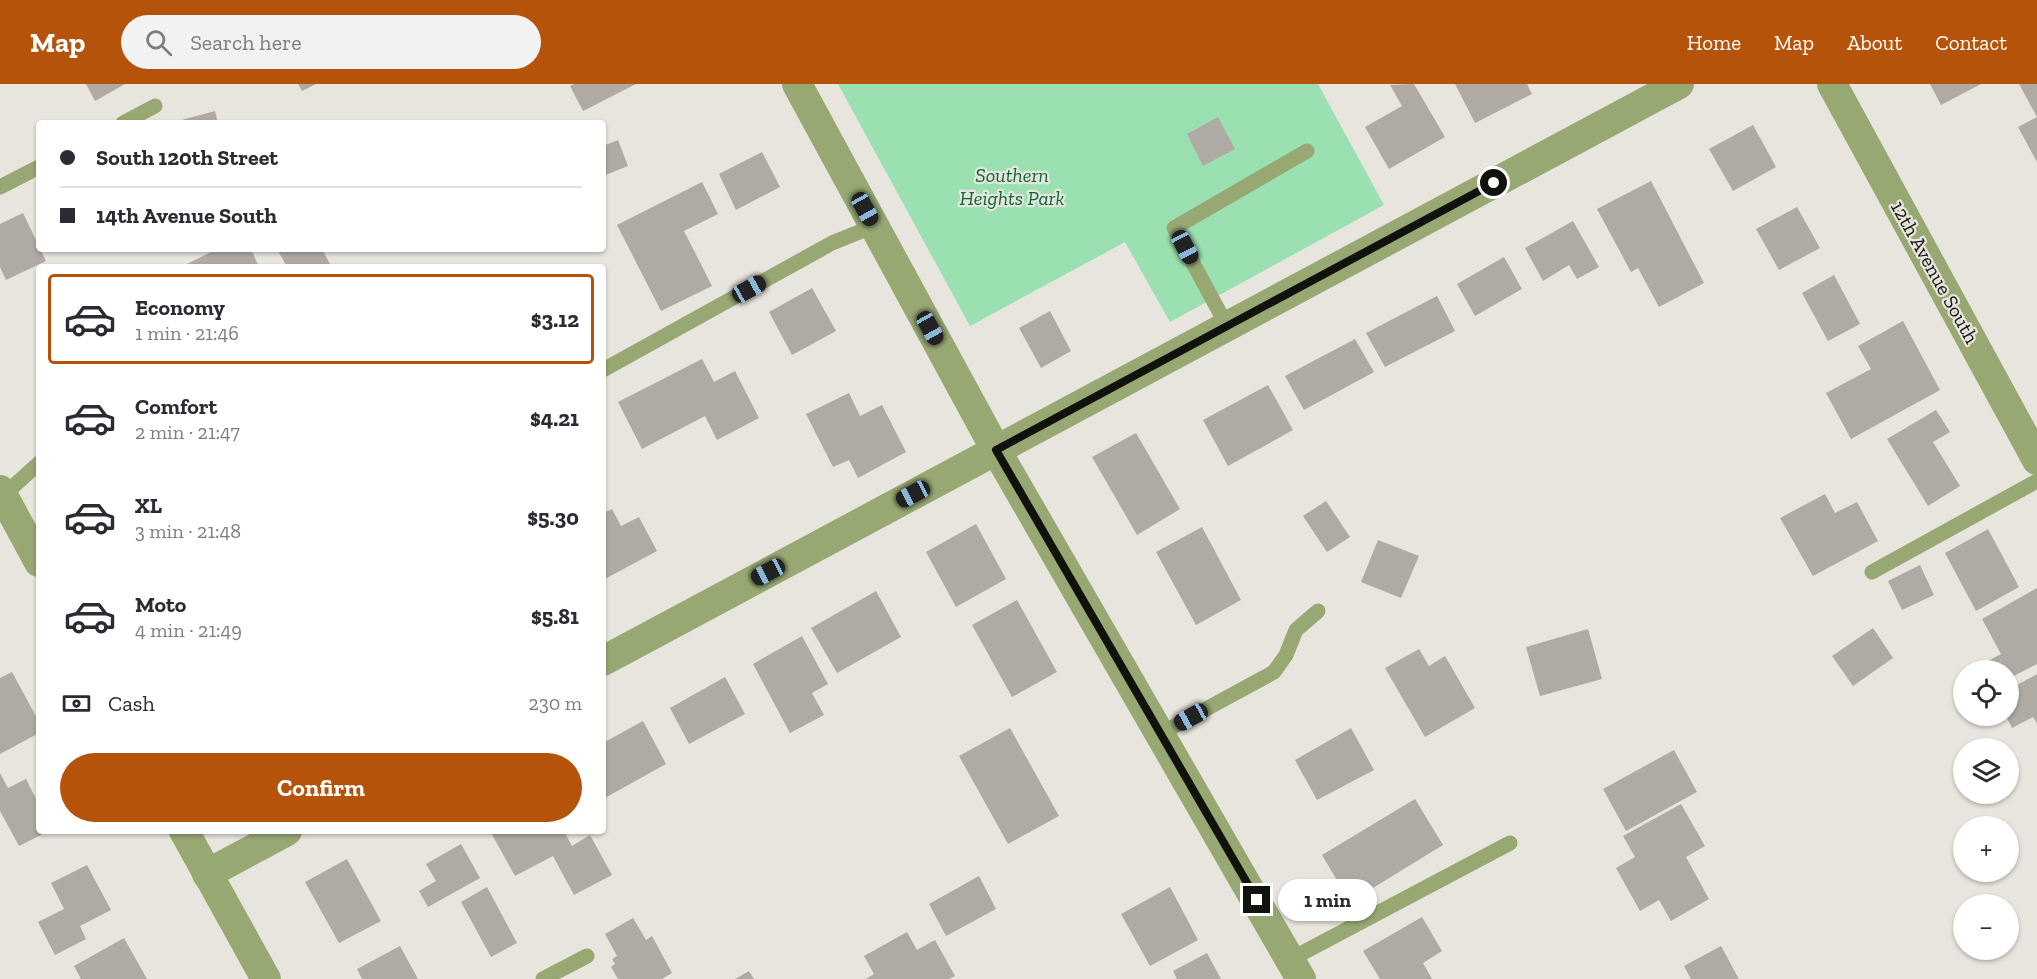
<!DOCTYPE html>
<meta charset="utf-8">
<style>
:root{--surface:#fff;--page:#f2f2f3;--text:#2b2b33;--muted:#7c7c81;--line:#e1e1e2;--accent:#b45309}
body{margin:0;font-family:"Zilla Slab",serif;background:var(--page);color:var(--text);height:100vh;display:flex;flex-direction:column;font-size:22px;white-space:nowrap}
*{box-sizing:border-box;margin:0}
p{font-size:20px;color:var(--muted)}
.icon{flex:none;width:33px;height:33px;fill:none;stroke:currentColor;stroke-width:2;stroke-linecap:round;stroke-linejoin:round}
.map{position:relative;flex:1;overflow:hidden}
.sheet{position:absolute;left:36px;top:180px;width:570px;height:570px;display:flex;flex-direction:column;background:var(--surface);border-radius:6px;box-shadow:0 2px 4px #0004}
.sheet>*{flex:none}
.guide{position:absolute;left:36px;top:36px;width:570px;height:132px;border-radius:6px;box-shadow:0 2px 4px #0004;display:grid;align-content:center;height:132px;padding:0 24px;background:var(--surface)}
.controls{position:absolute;left:1953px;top:576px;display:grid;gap:12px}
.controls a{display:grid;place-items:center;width:66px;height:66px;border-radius:50%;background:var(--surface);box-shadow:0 2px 4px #0004;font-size:30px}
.end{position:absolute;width:27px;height:27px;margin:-14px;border:8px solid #11110e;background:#fff;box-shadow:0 0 0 3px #fff}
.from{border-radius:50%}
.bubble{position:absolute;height:42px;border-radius:21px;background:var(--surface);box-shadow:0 2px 4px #0004;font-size:20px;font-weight:700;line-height:42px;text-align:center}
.car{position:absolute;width:18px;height:36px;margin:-18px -9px;border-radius:8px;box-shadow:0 0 4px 2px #0007;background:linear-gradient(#222 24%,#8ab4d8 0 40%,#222 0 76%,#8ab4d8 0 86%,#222 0)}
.guide b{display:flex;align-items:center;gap:21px;height:57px;font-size:22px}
.guide b+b{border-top:2px solid var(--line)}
.guide i{width:15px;height:15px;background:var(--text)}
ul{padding:10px 0 0;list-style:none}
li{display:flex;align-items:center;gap:18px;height:90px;margin:0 12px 9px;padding:0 12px;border:3px solid transparent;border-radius:6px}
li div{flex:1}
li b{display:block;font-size:22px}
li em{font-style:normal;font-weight:700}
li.on{border-color:var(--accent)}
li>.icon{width:54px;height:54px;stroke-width:1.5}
.pay{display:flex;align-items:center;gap:15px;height:66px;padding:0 24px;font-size:22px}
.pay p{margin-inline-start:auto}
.button{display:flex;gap:12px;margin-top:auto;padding:12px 24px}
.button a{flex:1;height:69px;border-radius:36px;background:var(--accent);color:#fff;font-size:24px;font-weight:700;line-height:69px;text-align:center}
header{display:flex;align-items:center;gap:36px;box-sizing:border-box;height:84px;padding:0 30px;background:var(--accent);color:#fff}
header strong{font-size:28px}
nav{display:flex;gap:33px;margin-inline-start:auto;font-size:21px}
.search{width:420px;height:54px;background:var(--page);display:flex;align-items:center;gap:15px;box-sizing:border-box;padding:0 21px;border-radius:33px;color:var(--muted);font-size:22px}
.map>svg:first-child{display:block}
.green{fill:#9ae0b0}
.building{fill:#afaba4}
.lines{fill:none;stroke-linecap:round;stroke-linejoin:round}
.lane{stroke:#97a872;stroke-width:15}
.street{stroke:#97a872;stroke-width:30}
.route{stroke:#11110e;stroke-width:8}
.labels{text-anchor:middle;stroke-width:4.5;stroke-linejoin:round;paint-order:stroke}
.park-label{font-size:20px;font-style:italic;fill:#076737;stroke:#e7e5dd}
.street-label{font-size:20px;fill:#11110e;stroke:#e7e5dd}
</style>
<header>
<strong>Map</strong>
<div class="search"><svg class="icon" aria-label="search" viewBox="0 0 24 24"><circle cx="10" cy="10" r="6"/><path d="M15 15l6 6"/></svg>Search here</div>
<nav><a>Home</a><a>Map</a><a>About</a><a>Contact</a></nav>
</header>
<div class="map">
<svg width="2037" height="895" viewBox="0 0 2037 895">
<rect width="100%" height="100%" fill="#e7e5dd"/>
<polygon class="green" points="838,0 1318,0 1384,121 1170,238 1125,158 970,242"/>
<g class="building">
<polygon points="86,0 125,0 95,17"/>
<polygon points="298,0 316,0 302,7"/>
<polygon points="574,0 636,0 583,27 570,2"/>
<polygon points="1414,0 1445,53 1389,85 1365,43 1402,22 1390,1"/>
<polygon points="1455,0 1527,0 1532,10 1475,39"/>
<polygon points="1930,0 1981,0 1941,21"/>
<polygon points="2019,0 2037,0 2037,78 2018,43 2037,33"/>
<polygon points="215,27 218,39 174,39 174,38"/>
<polygon points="1218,33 1235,65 1203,82 1187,50"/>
<polygon points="1753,41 1776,83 1733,107 1709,65"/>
<polygon points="618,56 628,82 603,92 603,62"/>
<polygon points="762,68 780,103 736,126 719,90"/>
<polygon points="1651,97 1704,199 1659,223 1638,184 1631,188 1597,125"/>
<polygon points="702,98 718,130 684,147 712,202 661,227 617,141"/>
<polygon points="1797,123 1820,164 1779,186 1756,145"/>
<polygon points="23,129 46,177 6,196 0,183 0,140"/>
<polygon points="1573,137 1599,183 1577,195 1569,181 1543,197 1525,164"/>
<polygon points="217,165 251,165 259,183 181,183"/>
<polygon points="277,165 322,165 330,180 323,183 287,183"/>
<polygon points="1504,173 1522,205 1475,232 1457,200"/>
<polygon points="1834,191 1860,240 1828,257 1802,209"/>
<polygon points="812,204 836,247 792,271 769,228"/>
<polygon points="1437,212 1455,247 1385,283 1366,249"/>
<polygon points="1050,227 1071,267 1041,284 1019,244"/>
<polygon points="1903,237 1940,306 1851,355 1826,309 1871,285 1858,262"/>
<polygon points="1355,255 1374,288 1304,326 1285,292"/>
<polygon points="702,275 714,298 735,287 759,334 717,356 705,332 642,365 618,318"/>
<polygon points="1268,301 1293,346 1228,382 1203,336"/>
<polygon points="849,309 860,332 882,321 906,368 858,394 849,376 833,383 806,330"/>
<polygon points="1936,326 1950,348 1933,358 1960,402 1928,422 1887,355"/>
<polygon points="1136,349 1180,425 1137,451 1092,373"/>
<polygon points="1825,410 1835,429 1857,418 1878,457 1813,492 1780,434"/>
<polygon points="1326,417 1350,453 1327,468 1303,432"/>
<polygon points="612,425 621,442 639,433 657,467 603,496 603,429"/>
<polygon points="976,440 1006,495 956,523 926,468"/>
<polygon points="1202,443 1241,516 1196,541 1156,468"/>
<polygon points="1988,445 2019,503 1976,527 1945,469"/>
<polygon points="1378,456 1419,472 1401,514 1361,498"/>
<polygon points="1920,481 1934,511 1902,526 1888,497"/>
<polygon points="2037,504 2037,580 2008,595 2008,586 1982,586 1979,582 2001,570 1982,535"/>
<polygon points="876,507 901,553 837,589 811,544"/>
<polygon points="1017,516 1057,588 1012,613 972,541"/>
<polygon points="1873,544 1893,574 1853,602 1832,572"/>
<polygon points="1588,545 1602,595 1540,612 1526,563"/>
<polygon points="802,552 828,600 812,609 824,631 790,649 753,580"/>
<polygon points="1419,565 1429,582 1445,572 1475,624 1425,653 1385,584"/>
<polygon points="12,588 39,638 39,649 0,670 0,594"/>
<polygon points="2037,590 2037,639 2033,633 2012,644 2006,632 2008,632 2008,606"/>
<polygon points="725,593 745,630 689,660 670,624"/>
<polygon points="643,637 666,680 603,715 603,659"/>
<polygon points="1010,644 1059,732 1008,760 959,672"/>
<polygon points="1351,644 1374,686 1317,716 1295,676"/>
<polygon points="1674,666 1697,708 1626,747 1603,705"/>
<polygon points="0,689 8,704 26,695 39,721 39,747 49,747 19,762 0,727"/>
<polygon points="1415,715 1443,761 1350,818 1322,771"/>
<polygon points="1681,720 1705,762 1686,773 1709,815 1671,837 1659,816 1640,827 1616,784 1635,773 1623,752"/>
<polygon points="490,747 564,747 572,762 590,751 612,791 574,811 553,772 515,792"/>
<polygon points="461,760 480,794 428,823 419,807 436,797 426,780"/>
<polygon points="347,775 381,837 339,859 305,798"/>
<polygon points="87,781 111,826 80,842 86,855 55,871 38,838 64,825 51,799"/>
<polygon points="979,792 996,825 946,852 929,820"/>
<polygon points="487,803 517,859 491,873 461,818"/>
<polygon points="1170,803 1198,856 1150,882 1121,830"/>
<polygon points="1422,833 1442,867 1423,879 1432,895 1380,895 1363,867"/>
<polygon points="633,834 646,856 652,852 672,889 662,895 618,895 611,883 615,880 612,875 617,872 605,850"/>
<polygon points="907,848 917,866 935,856 955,892 949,895 866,895 874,890 864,872"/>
<polygon points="124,854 147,895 81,895 74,882"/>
<polygon points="400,862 418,895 362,895 357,885"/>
<polygon points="1721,862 1739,895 1691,895 1684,882"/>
<polygon points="1207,869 1221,895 1177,895 1173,887"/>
<polygon points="749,887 754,895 735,895"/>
</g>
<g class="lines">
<g class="lane">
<polyline points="123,39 155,22"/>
<polyline points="0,103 39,83"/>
<polyline points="1227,242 1174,144 1307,67"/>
<polyline points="603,286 832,159 874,142"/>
<polyline points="3,412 39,379"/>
<polyline points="1872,488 2037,397"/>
<polyline points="1160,650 1274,588 1286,571 1296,546 1318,527"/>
<polyline points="1291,875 1510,759"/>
<polyline points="543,895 587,872"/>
</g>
<g class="street">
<polyline points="797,0 996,366 1301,895"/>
<polyline points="1832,0 2037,376"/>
<polyline points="0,406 39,478"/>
<polyline points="603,577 1679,0"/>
<polyline points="184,747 266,895"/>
<polyline points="207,790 287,747"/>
</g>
</g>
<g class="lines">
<polyline class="route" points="1257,816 996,366 1494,99"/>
</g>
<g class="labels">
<g class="park-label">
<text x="1012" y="98">Southern<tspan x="1012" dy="23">Heights Park</tspan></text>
</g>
<g class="street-label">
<text transform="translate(1935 188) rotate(61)" y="7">12th Avenue South</text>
</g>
</g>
</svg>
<div class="controls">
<a><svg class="icon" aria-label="locate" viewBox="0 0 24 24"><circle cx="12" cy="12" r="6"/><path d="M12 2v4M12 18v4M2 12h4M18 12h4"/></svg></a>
<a><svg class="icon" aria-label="layers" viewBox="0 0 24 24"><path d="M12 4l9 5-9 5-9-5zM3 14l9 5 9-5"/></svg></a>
<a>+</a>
<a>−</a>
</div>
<i class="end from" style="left:1494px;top:99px"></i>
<i class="end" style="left:1257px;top:816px"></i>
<div class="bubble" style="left:1278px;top:795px;width:99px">1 min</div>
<i class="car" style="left:865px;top:125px;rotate:151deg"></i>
<i class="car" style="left:1185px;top:163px;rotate:152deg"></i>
<i class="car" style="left:749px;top:205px;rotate:61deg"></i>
<i class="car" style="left:930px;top:244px;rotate:151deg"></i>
<i class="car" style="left:913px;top:410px;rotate:242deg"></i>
<i class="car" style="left:768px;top:488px;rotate:242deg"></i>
<i class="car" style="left:1191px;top:633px;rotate:241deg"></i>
<div class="guide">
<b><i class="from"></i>South 120th Street</b>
<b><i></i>14th Avenue South</b>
</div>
<section class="sheet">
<ul>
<li class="on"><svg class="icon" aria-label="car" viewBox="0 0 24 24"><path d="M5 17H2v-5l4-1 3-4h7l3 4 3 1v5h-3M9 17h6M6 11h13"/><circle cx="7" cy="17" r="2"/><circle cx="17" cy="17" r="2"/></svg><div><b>Economy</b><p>1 min · 21:46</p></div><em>$3.12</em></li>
<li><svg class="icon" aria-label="car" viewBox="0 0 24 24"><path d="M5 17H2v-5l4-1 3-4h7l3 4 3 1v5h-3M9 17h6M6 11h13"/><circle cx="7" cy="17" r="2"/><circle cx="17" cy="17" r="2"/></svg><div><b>Comfort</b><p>2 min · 21:47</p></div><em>$4.21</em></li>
<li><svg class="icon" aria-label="car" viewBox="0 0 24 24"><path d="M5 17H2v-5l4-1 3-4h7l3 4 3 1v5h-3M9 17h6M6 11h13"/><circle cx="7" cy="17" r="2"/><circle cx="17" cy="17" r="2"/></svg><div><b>XL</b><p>3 min · 21:48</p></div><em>$5.30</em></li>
<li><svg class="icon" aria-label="car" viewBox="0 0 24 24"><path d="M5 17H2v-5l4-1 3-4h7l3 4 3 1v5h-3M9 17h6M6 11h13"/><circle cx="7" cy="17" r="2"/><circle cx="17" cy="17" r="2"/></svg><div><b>Moto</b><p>4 min · 21:49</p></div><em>$5.81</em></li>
</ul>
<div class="pay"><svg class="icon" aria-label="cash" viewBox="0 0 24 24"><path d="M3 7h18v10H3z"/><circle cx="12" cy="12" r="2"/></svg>Cash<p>230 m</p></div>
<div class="button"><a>Confirm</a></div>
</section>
</div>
